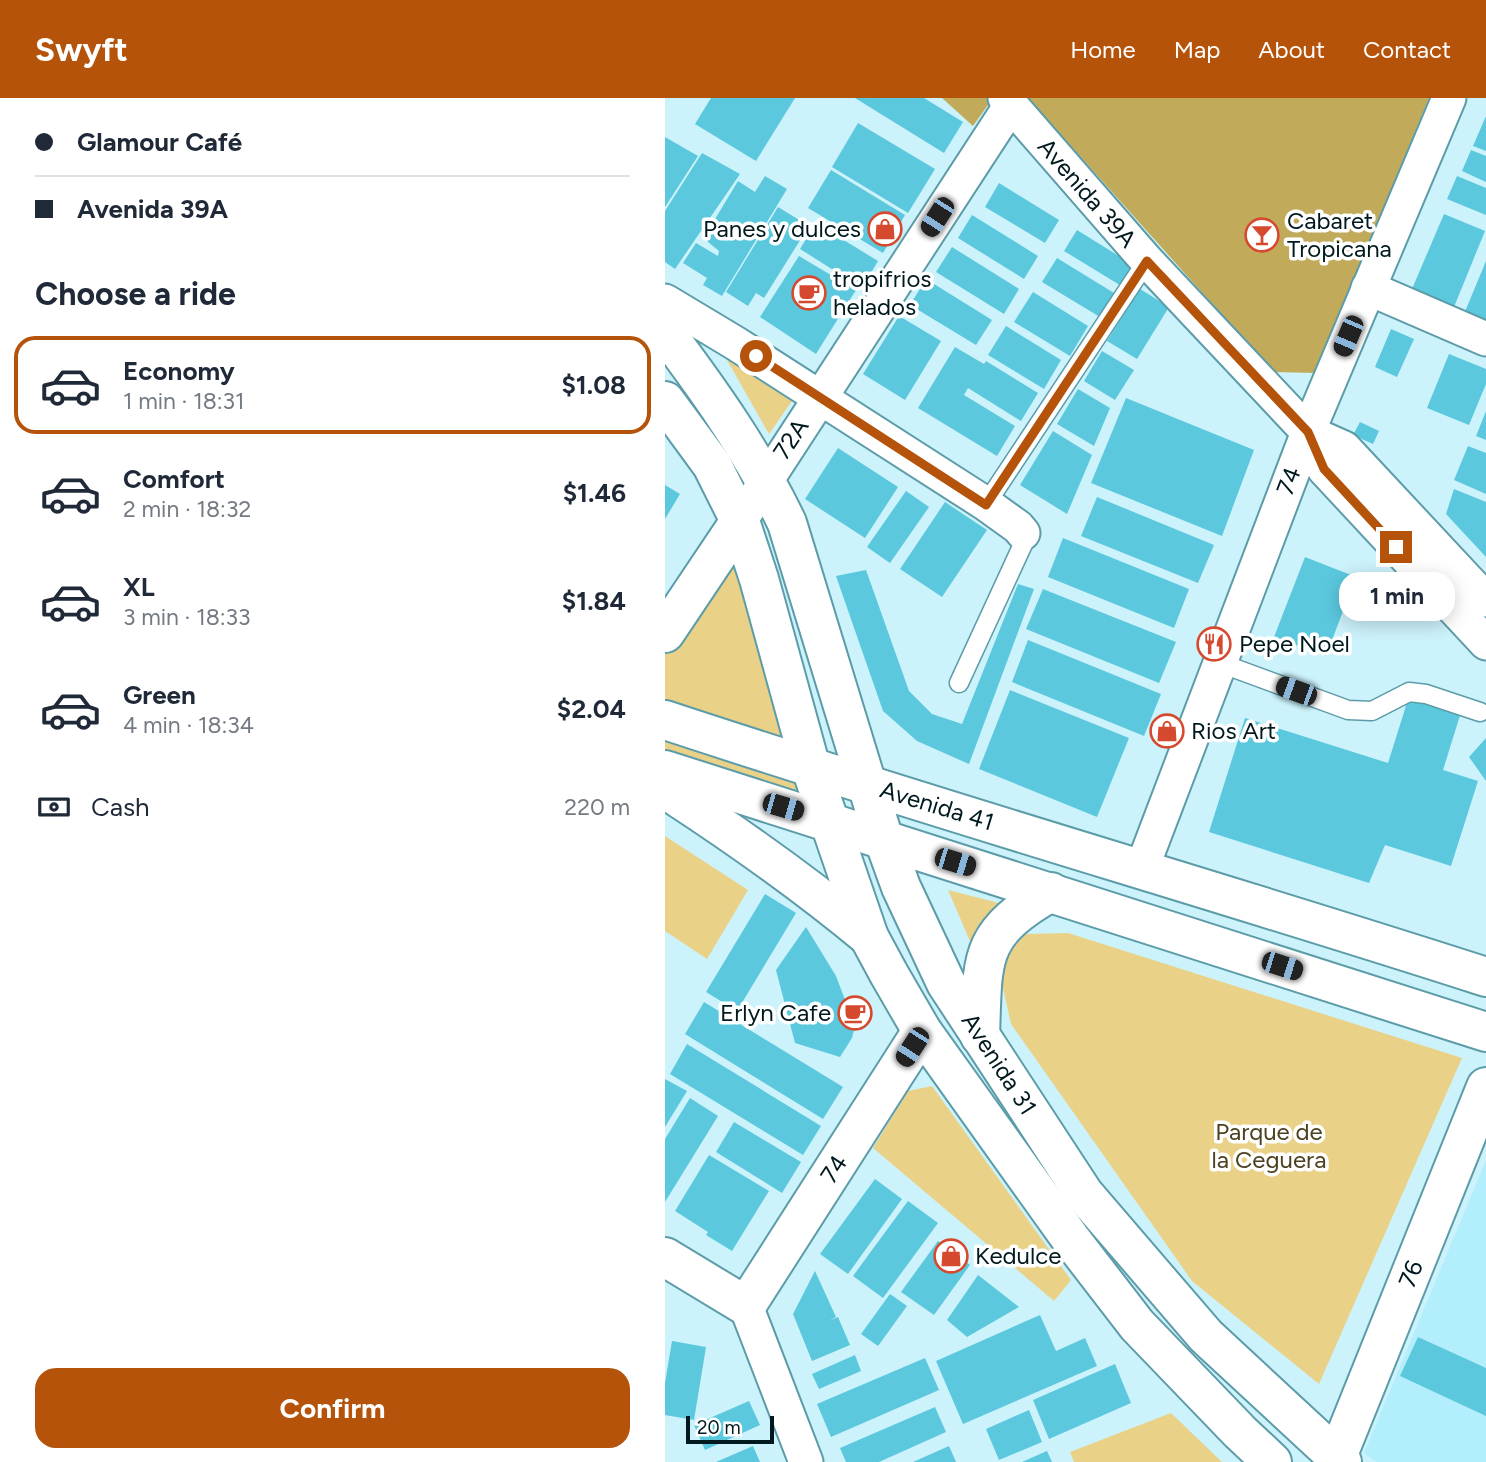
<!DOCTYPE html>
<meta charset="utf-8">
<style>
:root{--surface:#fff;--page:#f6f6f7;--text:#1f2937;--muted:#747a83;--line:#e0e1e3;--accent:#b45309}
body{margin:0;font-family:Figtree,sans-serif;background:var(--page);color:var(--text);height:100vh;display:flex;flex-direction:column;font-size:26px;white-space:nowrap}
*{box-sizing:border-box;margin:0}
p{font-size:23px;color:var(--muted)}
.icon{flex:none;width:38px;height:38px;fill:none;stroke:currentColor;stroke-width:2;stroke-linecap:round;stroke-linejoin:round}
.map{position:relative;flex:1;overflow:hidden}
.drawer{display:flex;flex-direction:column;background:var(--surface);width:665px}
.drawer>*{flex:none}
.hud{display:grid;align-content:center;height:154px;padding:0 35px;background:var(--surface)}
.scale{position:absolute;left:21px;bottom:18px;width:88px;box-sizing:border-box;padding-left:7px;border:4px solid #00191e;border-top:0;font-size:19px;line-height:24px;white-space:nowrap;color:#00191e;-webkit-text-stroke:5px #fff;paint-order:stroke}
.end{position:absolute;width:32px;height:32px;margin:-16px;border:9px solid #b45309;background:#fff;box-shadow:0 0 0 4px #fff}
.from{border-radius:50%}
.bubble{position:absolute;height:49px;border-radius:21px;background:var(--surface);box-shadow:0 4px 18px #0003;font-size:23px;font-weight:700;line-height:49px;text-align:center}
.car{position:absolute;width:21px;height:42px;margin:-21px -10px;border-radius:9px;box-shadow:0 0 5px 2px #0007;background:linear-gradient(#222 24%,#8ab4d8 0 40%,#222 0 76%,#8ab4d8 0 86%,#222 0)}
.hud b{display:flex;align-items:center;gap:24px;height:66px;font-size:26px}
.hud b+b{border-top:2px solid var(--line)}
.hud i{width:18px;height:18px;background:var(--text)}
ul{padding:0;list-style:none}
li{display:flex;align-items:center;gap:21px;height:98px;margin:0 14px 10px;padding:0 21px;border:4px solid transparent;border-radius:21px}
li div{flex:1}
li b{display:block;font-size:26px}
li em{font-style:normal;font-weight:700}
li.selected{border-color:var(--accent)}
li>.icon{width:63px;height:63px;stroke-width:1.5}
h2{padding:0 35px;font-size:32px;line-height:84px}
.pay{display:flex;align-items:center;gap:18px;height:77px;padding:0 35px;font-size:26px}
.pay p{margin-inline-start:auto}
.button{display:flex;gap:14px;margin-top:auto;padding:14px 35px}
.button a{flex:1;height:80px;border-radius:21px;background:var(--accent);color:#fff;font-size:28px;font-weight:700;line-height:80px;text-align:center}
header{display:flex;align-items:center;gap:42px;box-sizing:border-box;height:98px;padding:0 35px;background:var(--accent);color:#fff}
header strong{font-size:33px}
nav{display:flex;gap:38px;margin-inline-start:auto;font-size:24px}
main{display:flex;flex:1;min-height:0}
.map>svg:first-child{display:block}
.built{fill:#b2eefb}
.green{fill:#e9d288}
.forest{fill:#c2aa5b}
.building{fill:#5bc8de}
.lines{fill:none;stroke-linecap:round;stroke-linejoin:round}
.lane-casing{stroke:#5c9ca9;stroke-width:21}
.street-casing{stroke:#5c9ca9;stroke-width:37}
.secondary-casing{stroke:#5c9ca9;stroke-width:42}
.primary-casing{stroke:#5c9ca9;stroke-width:42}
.lane{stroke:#fff;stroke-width:18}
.street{stroke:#fff;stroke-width:33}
.secondary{stroke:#fff;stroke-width:38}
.primary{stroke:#fff;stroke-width:38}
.route{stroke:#b45309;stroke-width:9}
.labels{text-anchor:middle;stroke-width:7;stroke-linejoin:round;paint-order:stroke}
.street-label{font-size:24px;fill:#00191e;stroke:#fff}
.poi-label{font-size:24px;fill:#00191e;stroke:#fff;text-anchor:start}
.park-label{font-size:24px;fill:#4c421f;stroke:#fff}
</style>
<header>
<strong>Swyft</strong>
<nav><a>Home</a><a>Map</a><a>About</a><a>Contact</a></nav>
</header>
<main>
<section class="drawer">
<div class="hud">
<b><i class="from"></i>Glamour Café</b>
<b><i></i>Avenida 39A</b>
</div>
<h2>Choose a ride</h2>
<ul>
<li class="selected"><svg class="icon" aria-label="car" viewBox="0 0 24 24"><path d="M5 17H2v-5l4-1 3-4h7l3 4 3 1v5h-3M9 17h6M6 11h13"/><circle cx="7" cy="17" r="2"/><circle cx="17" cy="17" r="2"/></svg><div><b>Economy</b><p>1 min · 18:31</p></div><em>$1.08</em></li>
<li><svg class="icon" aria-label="car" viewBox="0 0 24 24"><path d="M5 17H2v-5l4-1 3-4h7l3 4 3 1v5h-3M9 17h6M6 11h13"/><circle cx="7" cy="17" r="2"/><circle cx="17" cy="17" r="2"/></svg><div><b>Comfort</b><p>2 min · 18:32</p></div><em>$1.46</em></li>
<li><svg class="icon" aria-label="car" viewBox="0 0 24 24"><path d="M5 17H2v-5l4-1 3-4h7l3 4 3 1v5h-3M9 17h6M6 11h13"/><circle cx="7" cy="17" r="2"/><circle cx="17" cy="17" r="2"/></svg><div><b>XL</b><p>3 min · 18:33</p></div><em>$1.84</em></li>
<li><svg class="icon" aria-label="car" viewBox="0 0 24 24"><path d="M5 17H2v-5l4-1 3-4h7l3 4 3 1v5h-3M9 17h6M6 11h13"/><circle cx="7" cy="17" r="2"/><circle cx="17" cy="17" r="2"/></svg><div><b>Green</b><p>4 min · 18:34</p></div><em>$2.04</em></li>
</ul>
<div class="pay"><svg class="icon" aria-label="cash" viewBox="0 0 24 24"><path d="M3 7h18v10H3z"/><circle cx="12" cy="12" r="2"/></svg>Cash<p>220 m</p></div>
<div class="button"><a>Confirm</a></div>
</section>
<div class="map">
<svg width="821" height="1364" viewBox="0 0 821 1364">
<rect width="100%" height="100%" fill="#ccf2fb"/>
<polygon class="built" points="821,1062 821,1364 711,1364 699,1355"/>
<g class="green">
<polygon points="62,262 81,268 127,303 104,336"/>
<polygon points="75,423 146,670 0,622 0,535"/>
<polygon points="0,642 31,654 133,683 137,695 0,653"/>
<polygon points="0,738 83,792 42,861 0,833"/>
<polygon points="283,792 334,805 307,848"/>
<polygon points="403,835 797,960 654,1286 527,1183 346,926 336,881 341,856 361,836"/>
<polygon points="267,988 406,1182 389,1203 208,1050 243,993"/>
<polygon points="506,1315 557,1364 409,1364 405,1354"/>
</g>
<g class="forest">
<polygon points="277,0 328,0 308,28"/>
<polygon points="363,0 764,0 651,275 608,274"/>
</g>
<g class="building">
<polygon points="46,0 130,0 91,63 30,26"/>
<polygon points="190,0 259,0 298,24 279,55"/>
<polygon points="821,18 821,53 808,48"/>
<polygon points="193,25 270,71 243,115 167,69"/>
<polygon points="0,39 33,58 0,109"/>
<polygon points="806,52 821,58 821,84 797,73"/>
<polygon points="37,55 75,76 10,171 0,164 0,113"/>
<polygon points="166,72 240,117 218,155 143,110"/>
<polygon points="100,78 122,91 57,198 38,187 42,180 18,165 31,145 53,158 54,153 43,144 41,136 73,83 90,94"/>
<polygon points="792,78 821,90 821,117 782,101"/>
<polygon points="334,85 394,122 380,145 320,109"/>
<polygon points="113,109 144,128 99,200 91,195 83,208 61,194"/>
<polygon points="779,116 820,133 789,209 747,191"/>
<polygon points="307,117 373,158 359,181 293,140"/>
<polygon points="151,125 213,163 197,190 135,151"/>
<polygon points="412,132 470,168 458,189 399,153"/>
<polygon points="287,149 354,191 339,216 271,174"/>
<polygon points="134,158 191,192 151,256 95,219"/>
<polygon points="392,160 449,195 435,219 377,184"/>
<polygon points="821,163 821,226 799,216"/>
<polygon points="261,181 327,222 311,247 245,207"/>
<polygon points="475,191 504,209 472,261 442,243"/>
<polygon points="368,194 423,228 405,258 349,224"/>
<polygon points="234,218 276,243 240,302 198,276"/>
<polygon points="341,228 396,262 379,291 323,257"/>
<polygon points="726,231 749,241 732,279 710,269"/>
<polygon points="290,249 319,266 321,263 373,295 356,323 303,290 299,297 350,328 332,358 253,310"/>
<polygon points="437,253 469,272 450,302 419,283"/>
<polygon points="784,256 821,271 821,286 804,327 762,310"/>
<polygon points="413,291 445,310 429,348 392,326"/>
<polygon points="461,300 589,352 557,438 426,385"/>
<polygon points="821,313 821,342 811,338"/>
<polygon points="695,324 714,333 708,346 688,337"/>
<polygon points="388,333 427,357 402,416 355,387"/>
<polygon points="803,348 821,355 821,396 789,382"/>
<polygon points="173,350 233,389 200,440 140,401"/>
<polygon points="0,387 15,396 0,421"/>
<polygon points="789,391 821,404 821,459 781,416"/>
<polygon points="241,393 264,409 225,465 202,449"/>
<polygon points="432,399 549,447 533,485 416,438"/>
<polygon points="280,404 322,432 277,499 235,471"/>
<polygon points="398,440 524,491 509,530 383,479"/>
<polygon points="640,459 691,479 661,558 609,539"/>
<polygon points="201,472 244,593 267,616 297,626 353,486 369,491 304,666 252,643 218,613 171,478"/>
<polygon points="378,491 511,544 494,585 361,531"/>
<polygon points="363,542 496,596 479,638 347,584"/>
<polygon points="345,592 464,640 432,719 314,671"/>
<polygon points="745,595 797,611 778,672 813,683 786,768 720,747 704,785 544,734 580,620 723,665"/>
<polygon points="821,640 821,683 804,659"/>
<polygon points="100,796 131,815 72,913 41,894"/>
<polygon points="141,829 171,878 190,928 187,940 175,959 130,945 111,872"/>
<polygon points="39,904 178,989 158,1021 20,936"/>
<polygon points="22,946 156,1028 138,1057 5,976"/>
<polygon points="0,981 22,993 0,1029"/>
<polygon points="25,1000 53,1018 0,1104 0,1041"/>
<polygon points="69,1024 136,1064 117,1095 51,1054"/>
<polygon points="44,1057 104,1093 67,1153 41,1137 43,1134 10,1113"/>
<polygon points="210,1081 237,1101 183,1176 155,1156"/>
<polygon points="243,1103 273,1125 218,1200 188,1178"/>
<polygon points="273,1143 305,1167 269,1217 236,1194"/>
<polygon points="150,1173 171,1219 164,1223 173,1219 185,1247 147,1263 128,1216"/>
<polygon points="313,1177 354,1209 302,1239 282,1222"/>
<polygon points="225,1196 242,1208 213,1248 196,1236"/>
<polygon points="375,1217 391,1253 420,1240 432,1268 298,1326 271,1263"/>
<polygon points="753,1239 821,1270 821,1318 735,1278"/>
<polygon points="7,1243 41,1249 29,1322 0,1317 0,1285"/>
<polygon points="190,1257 196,1273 154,1291 147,1276"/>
<polygon points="260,1260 274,1292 166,1339 152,1306"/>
<polygon points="450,1266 466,1305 384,1341 368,1302"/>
<polygon points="84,1303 95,1327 40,1352 29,1327"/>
<polygon points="270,1309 281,1334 214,1364 181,1364 175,1350"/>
<polygon points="364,1312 377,1344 334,1362 321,1331"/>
<polygon points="88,1348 95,1364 51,1364"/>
<polygon points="284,1348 291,1364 248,1364"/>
<polygon points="382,1353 387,1364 357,1364"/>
</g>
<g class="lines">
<defs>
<g id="lane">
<polyline points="321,406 482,163"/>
<polyline points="555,565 683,612 707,613 744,594 761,596 815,614"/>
<polyline points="294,585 359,444 358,435"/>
</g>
<g id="street">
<polyline points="340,0 482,163 643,334 659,371 821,545"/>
<polyline points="703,190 821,241"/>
<polyline points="0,203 70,245 321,406 353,429 358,435"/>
<polyline points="643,334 679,350 821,502"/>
<polyline points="75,423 346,7"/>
<polyline points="477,770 643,334 784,0"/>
<polyline points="81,1208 141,1364"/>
</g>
<g id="secondary">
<polyline points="0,535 75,423"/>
<polyline points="0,1159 81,1208 257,933"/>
<polyline points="670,1364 821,989"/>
</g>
<g id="primary">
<path d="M0 234C46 295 89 356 122 425L219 742 236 789 281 885 419 1096 541 1238 677 1364"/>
<polyline points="0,303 47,367 75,423 94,481 146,670 204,839 224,876 257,933 405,1140 472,1227 575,1334 607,1364"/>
<path d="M0 622C272 712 548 791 821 879"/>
<polyline points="0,672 821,934"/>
<path d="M0 691C71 737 139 785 204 839"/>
<path d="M315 938C318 860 312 836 386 794"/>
</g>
</defs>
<use href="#lane" class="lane-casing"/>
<use href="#street" class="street-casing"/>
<use href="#secondary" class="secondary-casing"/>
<use href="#primary" class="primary-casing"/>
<use href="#lane" class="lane"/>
<use href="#street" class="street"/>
<use href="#secondary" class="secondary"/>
<use href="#primary" class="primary"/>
</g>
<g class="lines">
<polyline class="route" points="91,258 321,407 482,163 643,334 659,371 731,449"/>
</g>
<defs>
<symbol id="shop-ring" viewBox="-11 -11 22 22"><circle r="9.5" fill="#fff" stroke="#d54a2f" stroke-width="1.5"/><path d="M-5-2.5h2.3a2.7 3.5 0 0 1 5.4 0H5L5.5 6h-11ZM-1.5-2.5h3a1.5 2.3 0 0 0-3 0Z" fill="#d54a2f"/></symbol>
<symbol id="bar-ring" viewBox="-11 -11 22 22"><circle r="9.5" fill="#fff" stroke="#d54a2f" stroke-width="1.5"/><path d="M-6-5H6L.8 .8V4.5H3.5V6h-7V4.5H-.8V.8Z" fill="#d54a2f"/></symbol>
<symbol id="cafe-ring" viewBox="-11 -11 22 22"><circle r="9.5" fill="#fff" stroke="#d54a2f" stroke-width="1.5"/><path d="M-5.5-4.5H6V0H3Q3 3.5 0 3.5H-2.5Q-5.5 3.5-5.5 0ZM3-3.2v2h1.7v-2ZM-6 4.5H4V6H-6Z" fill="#d54a2f"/></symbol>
<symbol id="restaurant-ring" viewBox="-11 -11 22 22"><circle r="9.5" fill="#fff" stroke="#d54a2f" stroke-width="1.5"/><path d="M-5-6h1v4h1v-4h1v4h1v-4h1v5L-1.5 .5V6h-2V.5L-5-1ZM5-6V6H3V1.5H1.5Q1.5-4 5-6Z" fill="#d54a2f"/></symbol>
</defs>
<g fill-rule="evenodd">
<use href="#shop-ring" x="201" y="112" width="38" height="38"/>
<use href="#bar-ring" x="578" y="118" width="38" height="38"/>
<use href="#cafe-ring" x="125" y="176" width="38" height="38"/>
<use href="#restaurant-ring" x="530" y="527" width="38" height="38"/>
<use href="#shop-ring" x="483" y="614" width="38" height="38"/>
<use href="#cafe-ring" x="171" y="896" width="38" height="38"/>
<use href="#shop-ring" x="267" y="1139" width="38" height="38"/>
</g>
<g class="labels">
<g class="street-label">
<text transform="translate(422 95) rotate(49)" y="8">Avenida 39A</text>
<text transform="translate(126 341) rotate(-57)" y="8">72A</text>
<text transform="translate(624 383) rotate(-69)" y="8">74</text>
<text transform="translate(272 708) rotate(17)" y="8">Avenida 41</text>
<text transform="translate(334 966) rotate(57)" y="8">Avenida 31</text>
<text transform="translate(169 1071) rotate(-57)" y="8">74</text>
<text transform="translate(746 1176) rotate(-68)" y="8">76</text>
</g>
<g class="poi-label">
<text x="622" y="131">Cabaret<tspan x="622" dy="28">Tropicana</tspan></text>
<text x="196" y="139" text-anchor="end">Panes y dulces</text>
<text x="168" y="189">tropifrios<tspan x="168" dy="28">helados</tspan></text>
<text x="574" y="554">Pepe Noel</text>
<text x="526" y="641">Rios Art</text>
<text x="166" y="923" text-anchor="end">Erlyn Cafe</text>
<text x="310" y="1166">Kedulce</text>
</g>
<g class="park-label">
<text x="604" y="1042">Parque de<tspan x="604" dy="28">la Ceguera</tspan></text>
</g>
</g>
</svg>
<div class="scale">20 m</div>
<i class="end from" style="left:91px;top:258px"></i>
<i class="end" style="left:731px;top:449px"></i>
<div class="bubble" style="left:674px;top:474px;width:116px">1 min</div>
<i class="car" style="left:272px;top:119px;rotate:213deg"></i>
<i class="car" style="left:683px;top:238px;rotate:203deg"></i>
<i class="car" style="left:631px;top:593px;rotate:290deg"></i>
<i class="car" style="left:118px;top:709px;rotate:106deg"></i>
<i class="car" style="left:290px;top:764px;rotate:107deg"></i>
<i class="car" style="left:617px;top:868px;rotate:108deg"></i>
<i class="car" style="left:247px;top:949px;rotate:213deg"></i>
</div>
</main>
